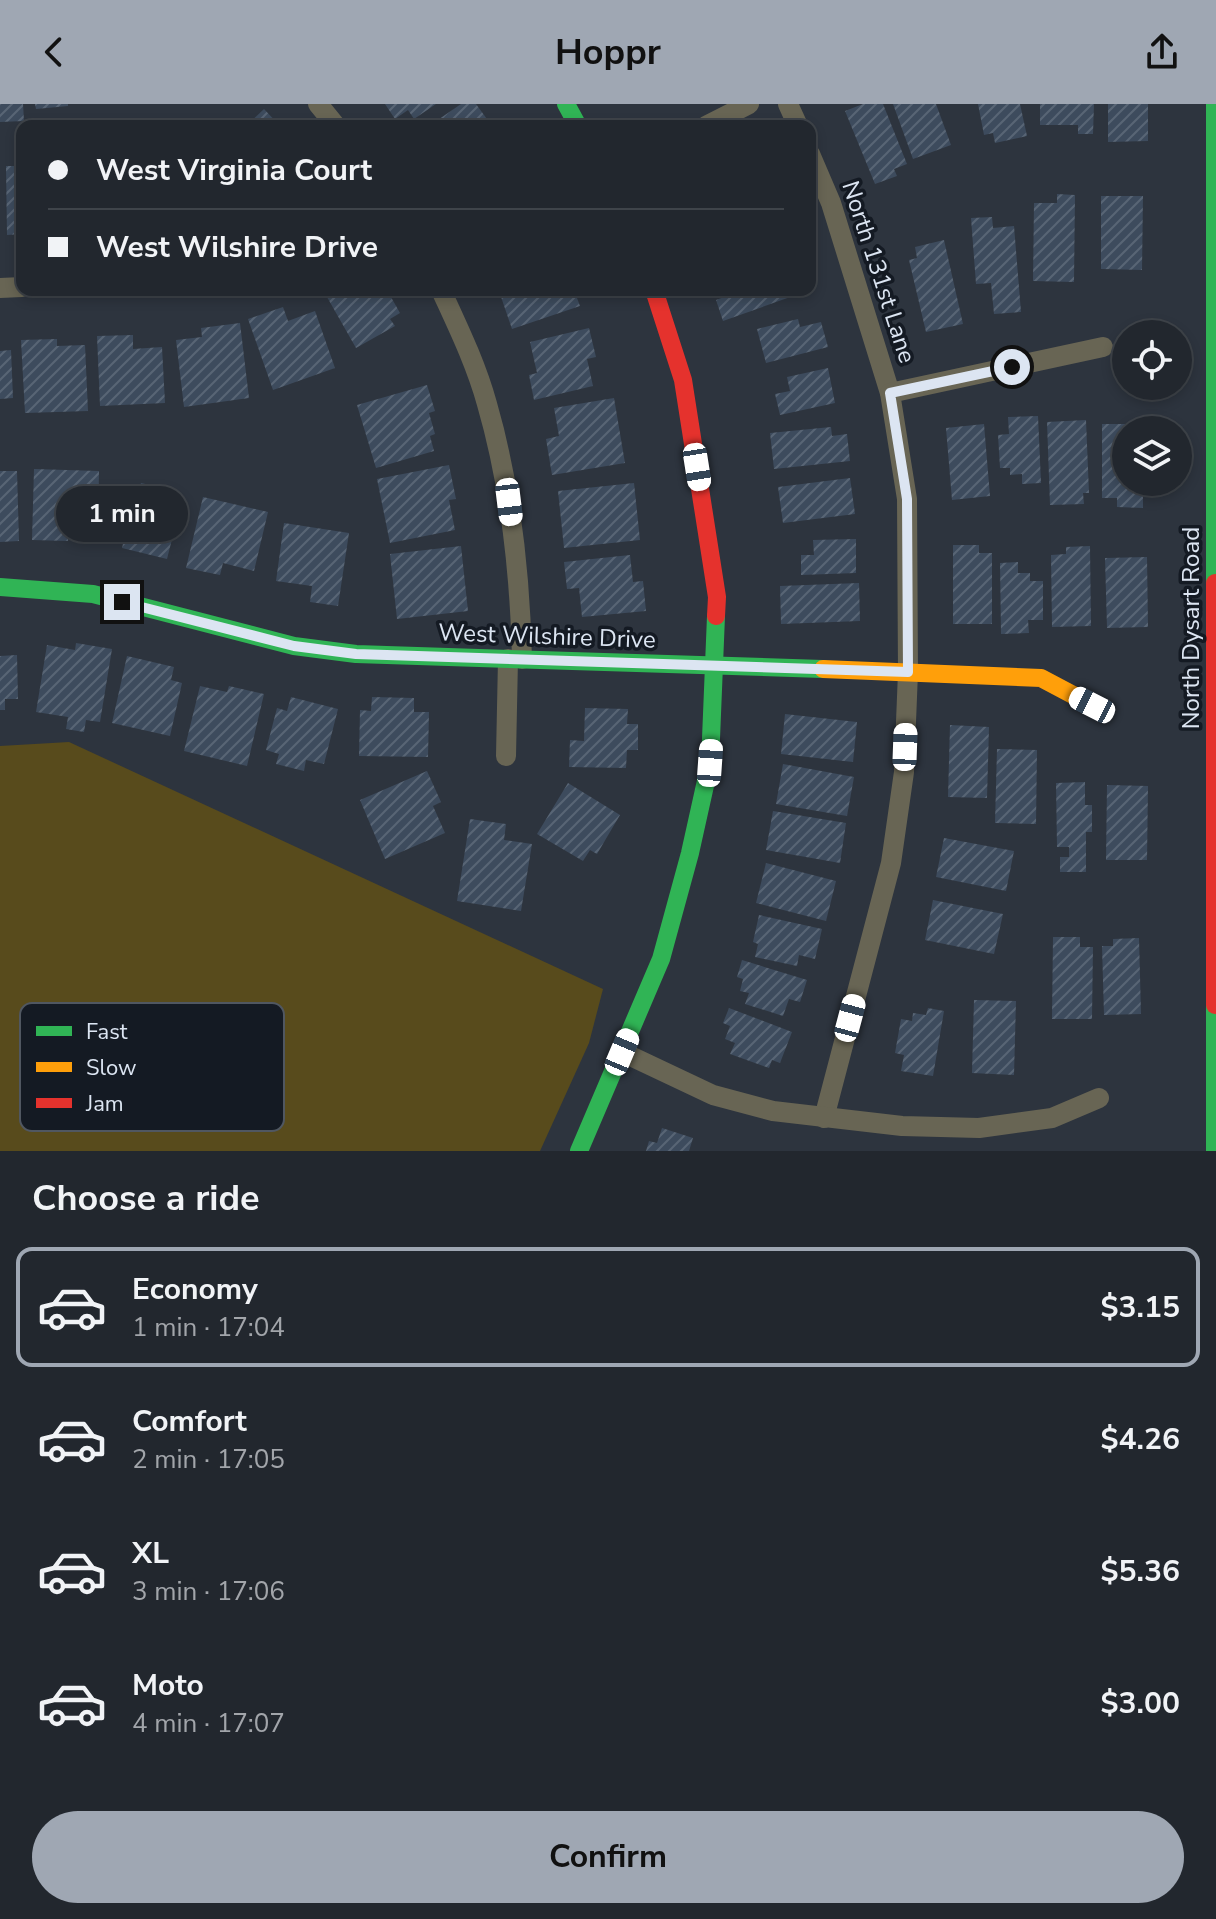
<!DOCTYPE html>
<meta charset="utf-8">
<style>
:root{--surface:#22272e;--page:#2a2f36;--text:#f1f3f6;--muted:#a2a5aa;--line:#3f444a;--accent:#9fa7b3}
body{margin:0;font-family:"Nunito Sans",sans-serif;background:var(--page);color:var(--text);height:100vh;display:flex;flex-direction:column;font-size:30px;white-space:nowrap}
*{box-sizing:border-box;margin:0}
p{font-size:26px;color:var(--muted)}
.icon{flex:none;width:44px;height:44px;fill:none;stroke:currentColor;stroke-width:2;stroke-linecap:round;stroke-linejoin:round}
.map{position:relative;height:1047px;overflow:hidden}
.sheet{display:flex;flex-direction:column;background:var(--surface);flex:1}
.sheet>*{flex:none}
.top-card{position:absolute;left:16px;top:16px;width:800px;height:176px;border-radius:16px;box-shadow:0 4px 12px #0003,0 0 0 2px var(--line);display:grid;align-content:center;height:176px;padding:0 32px;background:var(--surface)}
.controls{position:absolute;left:1112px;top:216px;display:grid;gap:16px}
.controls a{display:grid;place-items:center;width:80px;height:80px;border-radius:50%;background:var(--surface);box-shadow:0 4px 12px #0003,0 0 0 2px var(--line);font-size:40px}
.end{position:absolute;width:36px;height:36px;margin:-18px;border:10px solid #dce5f2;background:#111;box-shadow:0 0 0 4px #111}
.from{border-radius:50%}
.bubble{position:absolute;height:56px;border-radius:28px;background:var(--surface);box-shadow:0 4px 12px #0003,0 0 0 2px var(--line);font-size:26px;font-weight:700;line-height:56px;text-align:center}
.car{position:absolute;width:24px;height:48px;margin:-24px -12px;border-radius:10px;box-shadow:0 0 6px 2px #0007;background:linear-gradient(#fff 24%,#345 0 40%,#fff 0 76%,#345 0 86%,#fff 0)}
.top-card b{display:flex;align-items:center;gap:28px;height:76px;font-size:30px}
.top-card b+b{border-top:2px solid var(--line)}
.top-card i{width:20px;height:20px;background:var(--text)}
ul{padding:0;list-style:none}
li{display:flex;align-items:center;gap:24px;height:120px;margin:0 16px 12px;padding:0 16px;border:4px solid transparent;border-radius:16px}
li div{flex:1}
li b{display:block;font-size:30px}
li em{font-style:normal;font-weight:700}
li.on{border-color:var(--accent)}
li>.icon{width:72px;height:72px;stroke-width:1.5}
h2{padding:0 32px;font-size:36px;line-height:96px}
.cta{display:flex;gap:16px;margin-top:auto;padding:16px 32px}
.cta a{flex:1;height:92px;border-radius:48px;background:var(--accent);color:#111;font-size:32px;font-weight:700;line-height:92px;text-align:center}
header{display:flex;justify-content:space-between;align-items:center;height:104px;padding:0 32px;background:var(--accent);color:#111;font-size:36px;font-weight:700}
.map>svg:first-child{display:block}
.grass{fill:#584b1c}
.building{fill:url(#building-hatch)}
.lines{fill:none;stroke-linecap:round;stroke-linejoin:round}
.street{stroke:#686554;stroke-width:20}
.fast{stroke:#30b455;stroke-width:18}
.slow{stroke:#ff9f0a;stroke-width:18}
.jam{stroke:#e5322d;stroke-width:18}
.route{stroke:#dce5f2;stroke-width:10}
.labels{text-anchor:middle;stroke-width:7;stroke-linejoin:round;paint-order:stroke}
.street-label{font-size:24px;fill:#dce5f2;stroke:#141a23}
.key{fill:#141a23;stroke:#505761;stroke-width:2}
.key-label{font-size:22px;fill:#dce5f2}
</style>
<header><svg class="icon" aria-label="back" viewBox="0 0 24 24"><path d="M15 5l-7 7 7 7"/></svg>Hoppr<svg class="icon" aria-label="share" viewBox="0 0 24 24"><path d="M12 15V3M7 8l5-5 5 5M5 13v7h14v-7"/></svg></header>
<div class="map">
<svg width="1216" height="1047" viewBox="0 0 1216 1047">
<defs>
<pattern id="building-hatch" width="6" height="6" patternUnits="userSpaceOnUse" patternTransform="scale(2)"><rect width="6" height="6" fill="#3d4b5d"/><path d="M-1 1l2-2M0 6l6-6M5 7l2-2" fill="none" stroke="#586575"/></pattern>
</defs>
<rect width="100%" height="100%" fill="#2d343e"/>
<polygon class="grass" points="69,638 603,885 589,939 540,1047 0,1047 0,642"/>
<g class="building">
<polygon points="0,0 23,0 24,17 0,18"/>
<polygon points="35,0 68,0 68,2 36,5"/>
<polygon points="385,0 436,0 414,15 408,6 395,15"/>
<polygon points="461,0 476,0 492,22 429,22"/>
<polygon points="863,0 883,0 907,60 894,65 897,72 875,80 845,7"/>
<polygon points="893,0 936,0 951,41 913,55"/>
<polygon points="978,0 1020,0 1027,32 995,39 993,29 984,31"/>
<polygon points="1040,0 1094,0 1093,30 1078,30 1078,21 1040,21"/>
<polygon points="1108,0 1148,0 1148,37 1108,38"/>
<polygon points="264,5 280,22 246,22"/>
<polygon points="6,62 22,62 22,130 7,131"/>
<polygon points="1057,90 1075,91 1074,178 1033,177 1034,99 1057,99"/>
<polygon points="1101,92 1143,92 1142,166 1101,165"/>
<polygon points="992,113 993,124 1014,122 1021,208 994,210 991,179 976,180 971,114"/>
<polygon points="944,136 963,220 926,228 909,156 917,154 915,143"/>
<polygon points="323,186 387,186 400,209 390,215 395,222 356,244"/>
<polygon points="503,186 574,186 580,202 512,225 499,187"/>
<polygon points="725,186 810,186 723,217 716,196 727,192"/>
<polygon points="283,203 288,217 315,207 335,264 273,286 248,215"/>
<polygon points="798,215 800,223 821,218 828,243 766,259 757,225"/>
<polygon points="240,219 249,294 184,303 176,236 202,233 201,224"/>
<polygon points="589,224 596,253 587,255 593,282 534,296 529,271 537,269 530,238"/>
<polygon points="133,231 133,245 162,243 165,299 100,302 97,232"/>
<polygon points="57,235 57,242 85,241 88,307 25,309 21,236"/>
<polygon points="11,246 13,294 0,295 0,247"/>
<polygon points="828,264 835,299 780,311 775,290 790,287 787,273"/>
<polygon points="427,281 435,307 429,309 435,330 430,332 434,347 376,364 357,301"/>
<polygon points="614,294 625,359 552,371 546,335 559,332 554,304"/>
<polygon points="1038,312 1041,379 1022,380 1022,370 1010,371 1010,364 1000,364 998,331 1009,330 1008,313"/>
<polygon points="1086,316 1089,389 1083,389 1084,400 1050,401 1047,318"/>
<polygon points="984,320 990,392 952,396 946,324"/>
<polygon points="1102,320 1144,320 1144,326 1126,326 1126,378 1143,378 1143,404 1117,403 1117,394 1102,394"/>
<polygon points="831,323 832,332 847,330 850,357 774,365 770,329"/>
<polygon points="449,361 456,395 449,396 455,426 390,439 377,375"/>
<polygon points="34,365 99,367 98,425 69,425 68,437 32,436"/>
<polygon points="0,367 17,367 19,437 0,438"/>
<polygon points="850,374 855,410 783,419 778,383"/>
<polygon points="141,379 167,385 164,395 181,400 167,455 122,444 125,431 114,428 125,386 138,389"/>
<polygon points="634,379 640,436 564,444 558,387"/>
<polygon points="203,393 268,408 254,467 223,459 220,471 186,464"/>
<polygon points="284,419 349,429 338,502 310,498 312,482 276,477"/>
<polygon points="856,435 856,469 801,471 801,451 814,451 813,436"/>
<polygon points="953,441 979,441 979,449 992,449 992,520 953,520"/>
<polygon points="461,442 468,507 397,515 390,450"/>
<polygon points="1090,442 1091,522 1052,523 1051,451 1066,450 1066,443"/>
<polygon points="630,451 633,478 643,477 646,507 582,513 579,484 567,485 564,458"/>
<polygon points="1147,453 1148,523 1107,524 1105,454"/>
<polygon points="1018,458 1018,469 1030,469 1030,477 1043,477 1043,516 1028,516 1029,529 1001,530 1000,459"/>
<polygon points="859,479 860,517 781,520 780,482"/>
<polygon points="76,539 112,545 100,618 86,616 84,628 66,625 68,613 36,608 47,541 75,546"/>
<polygon points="17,551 18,595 5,595 5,606 0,606 0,552"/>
<polygon points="127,552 174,563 171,576 182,579 170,632 112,619"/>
<polygon points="200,582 227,588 229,582 264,590 247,662 184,647"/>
<polygon points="291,593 338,605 324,660 306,656 304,667 276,660 279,650 266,646 277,604 287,607"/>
<polygon points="372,593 414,594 414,608 429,608 428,653 359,652 360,606 371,607"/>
<polygon points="585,604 628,605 627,620 638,620 638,646 627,646 626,664 569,663 570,636 584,637"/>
<polygon points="785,610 857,618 853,658 781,650"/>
<polygon points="950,621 989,623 987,694 948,693"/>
<polygon points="997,645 1037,646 1036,720 995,719"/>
<polygon points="783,660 854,673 847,712 776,700"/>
<polygon points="427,667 441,698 433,702 445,729 385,755 360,696"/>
<polygon points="1085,678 1085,701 1092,701 1092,728 1086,728 1086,768 1060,768 1060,753 1069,753 1069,743 1057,743 1056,679"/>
<polygon points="568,679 620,711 597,750 590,746 583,757 537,730"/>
<polygon points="1107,681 1148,682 1147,756 1106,756"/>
<polygon points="773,707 846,719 840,759 766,746"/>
<polygon points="470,715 506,720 504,736 532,740 521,807 457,797"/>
<polygon points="944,734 1014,747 1006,787 936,773"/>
<polygon points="766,759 836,777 826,817 756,799"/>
<polygon points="933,796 1003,810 994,850 925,836"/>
<polygon points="759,811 822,825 815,855 799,851 797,862 755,853 758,840 753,838"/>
<polygon points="1053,833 1080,833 1080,843 1093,843 1092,915 1052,915"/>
<polygon points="1139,834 1141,910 1104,911 1102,842 1113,842 1113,835"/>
<polygon points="742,856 807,876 800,898 789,895 783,912 745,900 749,889 740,887 743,875 737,873"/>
<polygon points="974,896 1016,897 1014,971 972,969"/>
<polygon points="729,904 792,928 780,959 772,956 769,964 730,950 735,939 725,935 730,922 723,919"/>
<polygon points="928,904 944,907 933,972 901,967 904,951 895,949 901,915 912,917 913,909 926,911"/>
<polygon points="662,1024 693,1034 689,1047 646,1047 649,1037 657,1039"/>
</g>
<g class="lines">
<g class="street">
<polyline points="318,0 336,22"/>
<polyline points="788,0 798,22"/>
<polyline points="706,22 749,0"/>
<polyline points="810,50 831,99 890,289 907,395 908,568 904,668 891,759 824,1014"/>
<polyline points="0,184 22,183"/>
<path d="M441 186C458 223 476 260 487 300 511 383 520 469 522 555"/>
<polyline points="890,289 1103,243"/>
<polyline points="506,652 508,555"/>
<polyline points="622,948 713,991 773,1007 902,1022 979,1024 1052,1014 1099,994"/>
</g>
<g class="fast">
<polyline points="566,0 578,22"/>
<polyline points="1215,0 1215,479"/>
<polyline points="0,483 93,490 294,542 356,550 823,565"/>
<polyline points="1215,901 1215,1047"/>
<polyline points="579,1047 661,855 690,749 710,659 716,512"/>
</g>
<polyline class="slow" points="823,565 1041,574 1092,601"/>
<g class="jam">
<polyline points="654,186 683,276 717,493 716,512"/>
<polyline points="1215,479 1215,901"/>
</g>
</g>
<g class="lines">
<polyline class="route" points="122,498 294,542 356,550 908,568 907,395 890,289 1012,263"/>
</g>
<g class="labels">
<g class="street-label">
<text transform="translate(879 168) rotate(72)" y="8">North 131st Lane</text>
<text transform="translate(1191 524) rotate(-90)" y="8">North Dysart Road</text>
<text transform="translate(547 532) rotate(2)" y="8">West Wilshire Drive</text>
</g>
</g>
<rect x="20" y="899" width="264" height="128" rx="12" class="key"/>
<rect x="36" y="922" width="36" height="10" fill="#30b455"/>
<rect x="36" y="958" width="36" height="10" fill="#ff9f0a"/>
<rect x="36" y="994" width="36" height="10" fill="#e5322d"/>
<g class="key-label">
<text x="86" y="935">Fast</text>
<text x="86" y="971">Slow</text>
<text x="86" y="1007">Jam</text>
</g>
</svg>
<div class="controls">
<a><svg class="icon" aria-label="locate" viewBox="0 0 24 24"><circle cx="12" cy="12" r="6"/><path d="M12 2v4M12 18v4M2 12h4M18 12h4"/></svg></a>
<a><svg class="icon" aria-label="layers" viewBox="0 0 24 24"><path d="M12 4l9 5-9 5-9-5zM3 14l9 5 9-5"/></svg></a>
</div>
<i class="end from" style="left:1012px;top:263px"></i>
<i class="end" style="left:122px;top:498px"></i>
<div class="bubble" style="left:56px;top:382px;width:132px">1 min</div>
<i class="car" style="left:697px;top:363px;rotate:171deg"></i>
<i class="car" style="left:509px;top:398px;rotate:173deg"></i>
<i class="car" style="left:1092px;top:601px;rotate:297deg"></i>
<i class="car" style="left:905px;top:643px;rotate:2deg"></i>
<i class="car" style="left:710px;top:659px;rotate:4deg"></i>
<i class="car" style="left:850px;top:914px;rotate:15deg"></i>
<i class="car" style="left:622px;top:948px;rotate:23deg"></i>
<div class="top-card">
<b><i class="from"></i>West Virginia Court</b>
<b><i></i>West Wilshire Drive</b>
</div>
</div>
<section class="sheet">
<h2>Choose a ride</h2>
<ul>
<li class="on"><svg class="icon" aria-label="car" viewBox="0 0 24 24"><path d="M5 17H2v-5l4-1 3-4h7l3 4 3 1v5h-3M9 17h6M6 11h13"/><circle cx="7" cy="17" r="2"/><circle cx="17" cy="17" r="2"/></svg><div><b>Economy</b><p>1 min · 17:04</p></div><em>$3.15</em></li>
<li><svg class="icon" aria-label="car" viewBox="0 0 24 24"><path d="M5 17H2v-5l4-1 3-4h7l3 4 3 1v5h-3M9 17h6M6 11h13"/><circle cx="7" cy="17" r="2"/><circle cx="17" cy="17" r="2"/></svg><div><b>Comfort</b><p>2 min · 17:05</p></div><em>$4.26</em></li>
<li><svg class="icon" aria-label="car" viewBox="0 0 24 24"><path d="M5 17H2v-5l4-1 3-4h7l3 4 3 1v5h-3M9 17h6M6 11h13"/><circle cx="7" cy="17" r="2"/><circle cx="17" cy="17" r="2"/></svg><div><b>XL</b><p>3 min · 17:06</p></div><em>$5.36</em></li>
<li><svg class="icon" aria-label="car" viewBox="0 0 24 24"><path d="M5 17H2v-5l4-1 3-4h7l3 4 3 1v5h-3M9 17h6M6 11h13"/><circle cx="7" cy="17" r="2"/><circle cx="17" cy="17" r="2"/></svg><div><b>Moto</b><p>4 min · 17:07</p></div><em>$3.00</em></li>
</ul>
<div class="cta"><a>Confirm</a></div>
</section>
